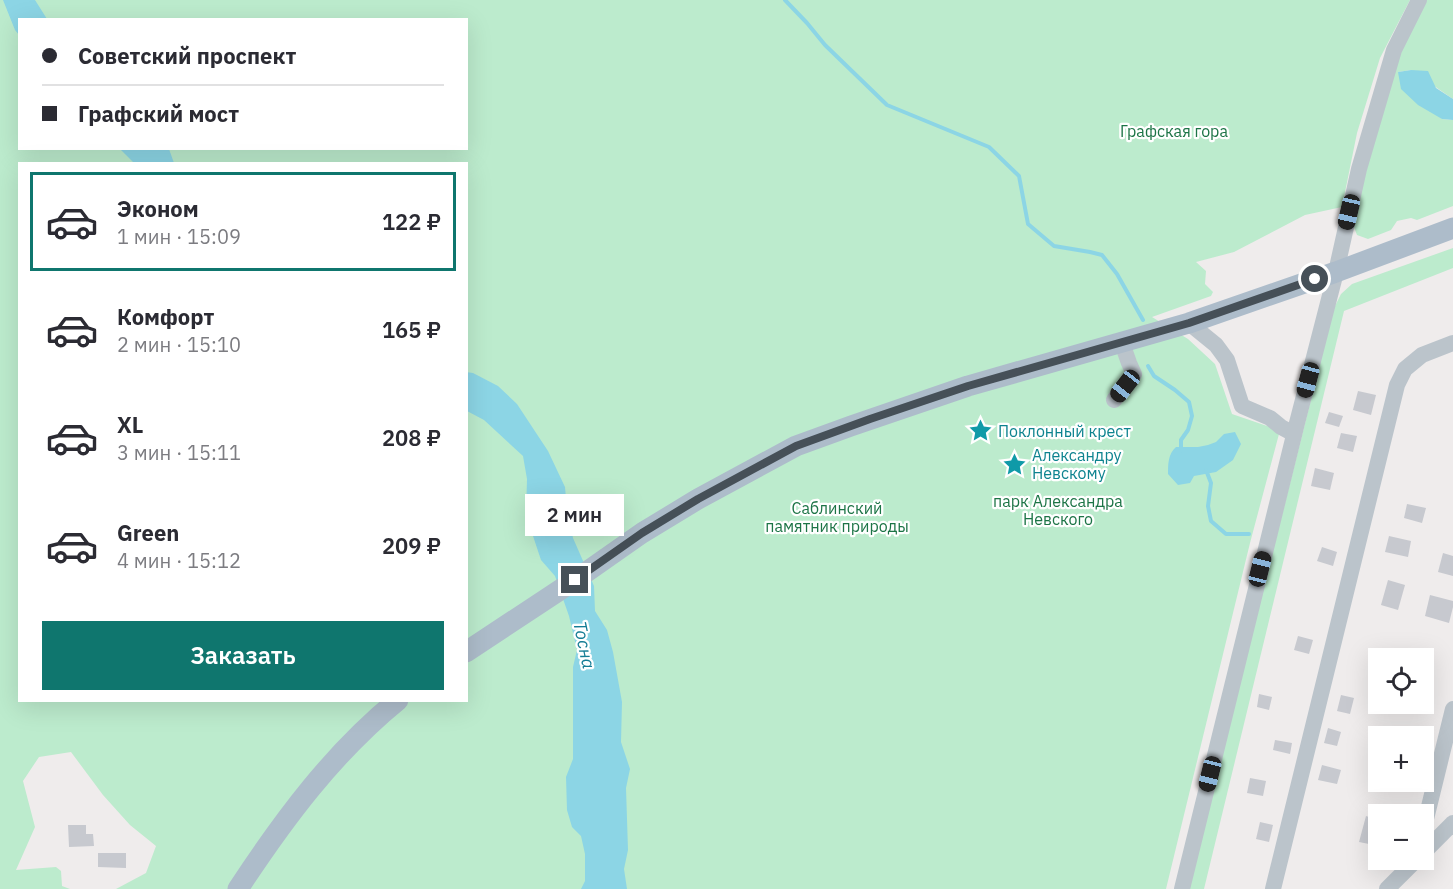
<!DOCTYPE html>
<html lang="ru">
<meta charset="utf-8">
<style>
:root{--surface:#fff;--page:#f7f7f7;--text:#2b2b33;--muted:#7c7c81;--line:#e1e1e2;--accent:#0f766e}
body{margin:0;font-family:"IBM Plex Sans",sans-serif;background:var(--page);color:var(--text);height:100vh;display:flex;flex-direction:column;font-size:22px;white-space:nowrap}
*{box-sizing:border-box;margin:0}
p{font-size:20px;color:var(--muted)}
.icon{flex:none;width:33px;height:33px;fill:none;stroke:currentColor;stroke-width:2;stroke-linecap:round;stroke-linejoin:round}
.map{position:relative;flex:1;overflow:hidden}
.side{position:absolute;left:18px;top:162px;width:450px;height:540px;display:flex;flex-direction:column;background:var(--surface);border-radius:0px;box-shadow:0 6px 24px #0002}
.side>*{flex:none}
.top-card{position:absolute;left:18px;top:18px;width:450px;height:132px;border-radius:0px;box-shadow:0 6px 24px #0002;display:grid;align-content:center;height:132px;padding:0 24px;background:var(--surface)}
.fabs{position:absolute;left:1368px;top:648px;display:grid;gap:12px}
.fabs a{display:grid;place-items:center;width:66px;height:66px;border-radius:0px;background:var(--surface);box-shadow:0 6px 24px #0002;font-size:30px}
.end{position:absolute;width:27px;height:27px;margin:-14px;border:8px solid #465058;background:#fff;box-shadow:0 0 0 3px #fff}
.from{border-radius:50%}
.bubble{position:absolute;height:42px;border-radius:0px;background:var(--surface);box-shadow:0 6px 24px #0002;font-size:20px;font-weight:600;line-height:42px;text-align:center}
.car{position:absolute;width:18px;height:36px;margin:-18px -9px;border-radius:8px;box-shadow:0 0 4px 2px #0007;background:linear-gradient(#222 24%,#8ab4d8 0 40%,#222 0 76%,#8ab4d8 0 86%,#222 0)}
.top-card b{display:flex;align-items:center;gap:21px;height:57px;font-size:22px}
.top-card b+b{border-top:2px solid var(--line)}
.top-card i{width:15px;height:15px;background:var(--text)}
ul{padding:10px 0 0;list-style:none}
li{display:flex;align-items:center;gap:18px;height:99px;margin:0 12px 9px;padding:0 12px;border:3px solid transparent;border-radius:0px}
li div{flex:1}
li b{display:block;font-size:22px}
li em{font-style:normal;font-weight:600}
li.selected{border-color:var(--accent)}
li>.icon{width:54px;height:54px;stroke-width:1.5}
.cta{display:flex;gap:12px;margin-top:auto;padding:12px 24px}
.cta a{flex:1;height:69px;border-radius:0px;background:var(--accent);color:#fff;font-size:24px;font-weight:600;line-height:69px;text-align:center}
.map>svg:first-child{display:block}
.green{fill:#bcebcd;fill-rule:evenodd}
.water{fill:#8cd5e5}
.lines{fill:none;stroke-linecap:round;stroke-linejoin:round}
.stream{stroke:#8cd5e5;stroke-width:4}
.building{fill:#c7c9cf}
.minor{stroke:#bbc4cb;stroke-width:16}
.major{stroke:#adbcca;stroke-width:21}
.route{stroke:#465058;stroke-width:8}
.labels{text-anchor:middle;stroke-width:4.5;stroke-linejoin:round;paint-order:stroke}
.park-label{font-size:16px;fill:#1c7446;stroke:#fff}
.culture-label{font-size:16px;fill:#0d838f;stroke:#fff;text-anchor:start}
.water-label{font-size:18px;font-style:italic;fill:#157d95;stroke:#fff}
</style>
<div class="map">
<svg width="1453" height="889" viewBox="0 0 1453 889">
<rect width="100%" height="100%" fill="#efecec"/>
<g class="green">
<path d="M0 0H1410L1380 58 1357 133 1342 207 1305 215 1234 252 1196 262 1206 271 1205 284 1213 292 1211 296 1152 317 1188 339 1215 364 1232 414 1270 427 1279 434 1250 543 1166 889H116L146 873 156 846 130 825 103 795 71 752 39 757 23 781 35 827 16 870 56 867 61 871 62 886 70 889H0ZM20 20H466V148H20ZM20 164H466V700H20Z"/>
<polygon points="1422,0 1453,0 1453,99 1411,70 1398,72 1442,119 1453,120 1453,206 1417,220 1411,218 1397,221 1391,230 1368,239 1357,235 1352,222 1397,52"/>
<polygon points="1453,248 1453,268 1344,311 1204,889 1188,889 1334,308 1341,294 1352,284"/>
</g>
<g class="water">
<polygon points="3,0 35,0 47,19 20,20 19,35 15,30"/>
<polygon points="1411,70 1428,71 1436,88 1453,99 1453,120 1442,119 1418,105 1401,89 1398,72"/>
<polygon points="120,149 169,149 174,163 134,163"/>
<polygon points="466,372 473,373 498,386 517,404 548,451 565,487 567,509 573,538 594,586 595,611 607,630 613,652 622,702 621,742 630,769 626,788 628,850 624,869 627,889 581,889 585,881 585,854 581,836 572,827 567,810 566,777 573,759 573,667 577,650 569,616 555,576 541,560 526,515 527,479 523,456 484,420 467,411"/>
<path d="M1235 432 1241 444 1233 460 1216 472 1194 476 1190 483 1178 485 1168 474C1168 464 1168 454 1176 447H1198L1208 445 1216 442 1224 434Z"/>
</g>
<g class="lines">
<g class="stream">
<polyline points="785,0 807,23 825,45 887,105 989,147 1019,176 1028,224 1054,246 1090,252 1102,255 1117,274 1143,320"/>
<polyline points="1148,366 1154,376 1175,390 1189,402 1192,416 1188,430 1181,440 1181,451"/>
<polyline points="1206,470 1211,483 1208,506 1211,521 1226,534 1249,534"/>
</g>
</g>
<g class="building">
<polygon points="1358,391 1376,395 1371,415 1353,410"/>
<polygon points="1329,412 1343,416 1339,427 1325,423"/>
<polygon points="1341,433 1357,436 1353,452 1337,448"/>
<polygon points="1315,468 1334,473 1330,490 1311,486"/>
<polygon points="1407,504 1426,508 1422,523 1404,518"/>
<polygon points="1389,536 1411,541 1408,557 1385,552"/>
<polygon points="1322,547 1337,552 1333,566 1317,561"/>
<polygon points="1443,553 1453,556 1453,576 1438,572"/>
<polygon points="1388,580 1405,585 1398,610 1381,605"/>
<polygon points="1430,595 1453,601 1453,607 1449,623 1425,616"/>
<polygon points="1298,636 1313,640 1309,654 1294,650"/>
<polygon points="1259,694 1272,697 1269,710 1257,707"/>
<polygon points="1341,695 1354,698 1350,714 1337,711"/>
<polygon points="1328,728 1341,732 1337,746 1324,743"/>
<polygon points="1275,740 1292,743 1290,754 1273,750"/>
<polygon points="1322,765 1341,770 1337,784 1318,780"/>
<polygon points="1250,778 1266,781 1263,796 1247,793"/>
<polygon points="1366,816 1378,820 1378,837 1376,837 1374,845 1359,842"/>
<polygon points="1260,822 1273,825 1269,842 1256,839"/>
<polygon points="68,825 86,825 86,834 93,834 94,846 69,847"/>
<polygon points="98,853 126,853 126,868 98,867"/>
</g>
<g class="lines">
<g class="minor">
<polyline points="1189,323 1216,345 1227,360 1242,406 1270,418 1281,427 1294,434"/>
<polyline points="1114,400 1134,374 1129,363 1122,343"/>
<polyline points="1424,827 1453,709"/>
<polyline points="1424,852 1453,823"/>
<polyline points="1182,889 1297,423 1336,272 1359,169 1394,50 1419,0"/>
<polyline points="1273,889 1397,385 1405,369 1422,355 1453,343"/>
<polyline points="1387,889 1416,860"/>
</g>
<g class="major">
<polyline points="466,652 575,580 642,533 698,499 796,446 851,426 968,386 1189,323 1336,272 1453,228"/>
<path d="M238 889C284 819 333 753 398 700"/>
</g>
</g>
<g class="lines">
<polyline class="route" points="575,580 642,533 698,499 796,446 870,419 968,386 1189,323 1315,279"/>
</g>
<defs>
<symbol id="sight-bare" viewBox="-9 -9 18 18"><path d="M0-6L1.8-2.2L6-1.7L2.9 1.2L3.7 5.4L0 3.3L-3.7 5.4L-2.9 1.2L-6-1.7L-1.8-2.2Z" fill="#0f9aa8" stroke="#fff" stroke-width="2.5" paint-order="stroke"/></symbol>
</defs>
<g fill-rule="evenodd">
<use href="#sight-bare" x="964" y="414" width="33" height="33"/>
<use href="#sight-bare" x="998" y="448" width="33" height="33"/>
</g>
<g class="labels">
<g class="park-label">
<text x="1174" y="137">Графская гора</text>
<text x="1058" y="507">парк Александра<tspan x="1058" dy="18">Невского</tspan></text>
<text x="837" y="514">Саблинский<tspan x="837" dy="18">памятник природы</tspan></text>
</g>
<g class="culture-label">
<text x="998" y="437">Поклонный крест</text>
<text x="1032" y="461">Александру<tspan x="1032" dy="18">Невскому</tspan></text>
</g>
<g class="water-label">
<text transform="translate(584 645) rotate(78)" y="6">Тосна</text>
</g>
</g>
</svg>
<div class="fabs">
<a><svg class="icon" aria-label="locate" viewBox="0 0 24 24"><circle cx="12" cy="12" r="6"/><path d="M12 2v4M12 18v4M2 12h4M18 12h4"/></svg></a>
<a>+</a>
<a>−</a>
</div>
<i class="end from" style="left:1315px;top:279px"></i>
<i class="end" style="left:575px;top:580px"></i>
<div class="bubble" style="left:525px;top:494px;width:99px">2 мин</div>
<i class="car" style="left:1349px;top:212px;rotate:193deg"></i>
<i class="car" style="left:1308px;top:380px;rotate:195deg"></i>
<i class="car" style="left:1125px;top:386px;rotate:218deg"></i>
<i class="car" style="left:1260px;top:569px;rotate:14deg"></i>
<i class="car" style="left:1210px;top:774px;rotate:194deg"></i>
<div class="top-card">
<b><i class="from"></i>Советский проспект</b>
<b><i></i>Графский мост</b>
</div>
<section class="side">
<ul>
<li class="selected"><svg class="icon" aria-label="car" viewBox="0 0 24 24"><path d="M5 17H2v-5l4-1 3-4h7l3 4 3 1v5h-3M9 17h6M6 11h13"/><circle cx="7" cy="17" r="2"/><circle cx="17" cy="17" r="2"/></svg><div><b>Эконом</b><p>1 мин · 15:09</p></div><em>122 ₽</em></li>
<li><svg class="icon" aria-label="car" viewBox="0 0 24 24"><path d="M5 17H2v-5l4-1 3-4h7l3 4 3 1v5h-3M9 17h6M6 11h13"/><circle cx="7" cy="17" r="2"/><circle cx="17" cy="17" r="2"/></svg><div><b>Комфорт</b><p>2 мин · 15:10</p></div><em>165 ₽</em></li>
<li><svg class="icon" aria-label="car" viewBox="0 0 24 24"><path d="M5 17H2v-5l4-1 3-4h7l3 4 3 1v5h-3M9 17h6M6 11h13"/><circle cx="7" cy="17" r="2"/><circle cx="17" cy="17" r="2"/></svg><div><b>XL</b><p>3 мин · 15:11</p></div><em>208 ₽</em></li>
<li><svg class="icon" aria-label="car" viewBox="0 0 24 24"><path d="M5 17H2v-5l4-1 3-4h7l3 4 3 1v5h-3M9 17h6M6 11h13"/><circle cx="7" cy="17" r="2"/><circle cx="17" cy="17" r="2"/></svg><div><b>Green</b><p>4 мин · 15:12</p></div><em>209 ₽</em></li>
</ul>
<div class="cta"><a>Заказать</a></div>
</section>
</div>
